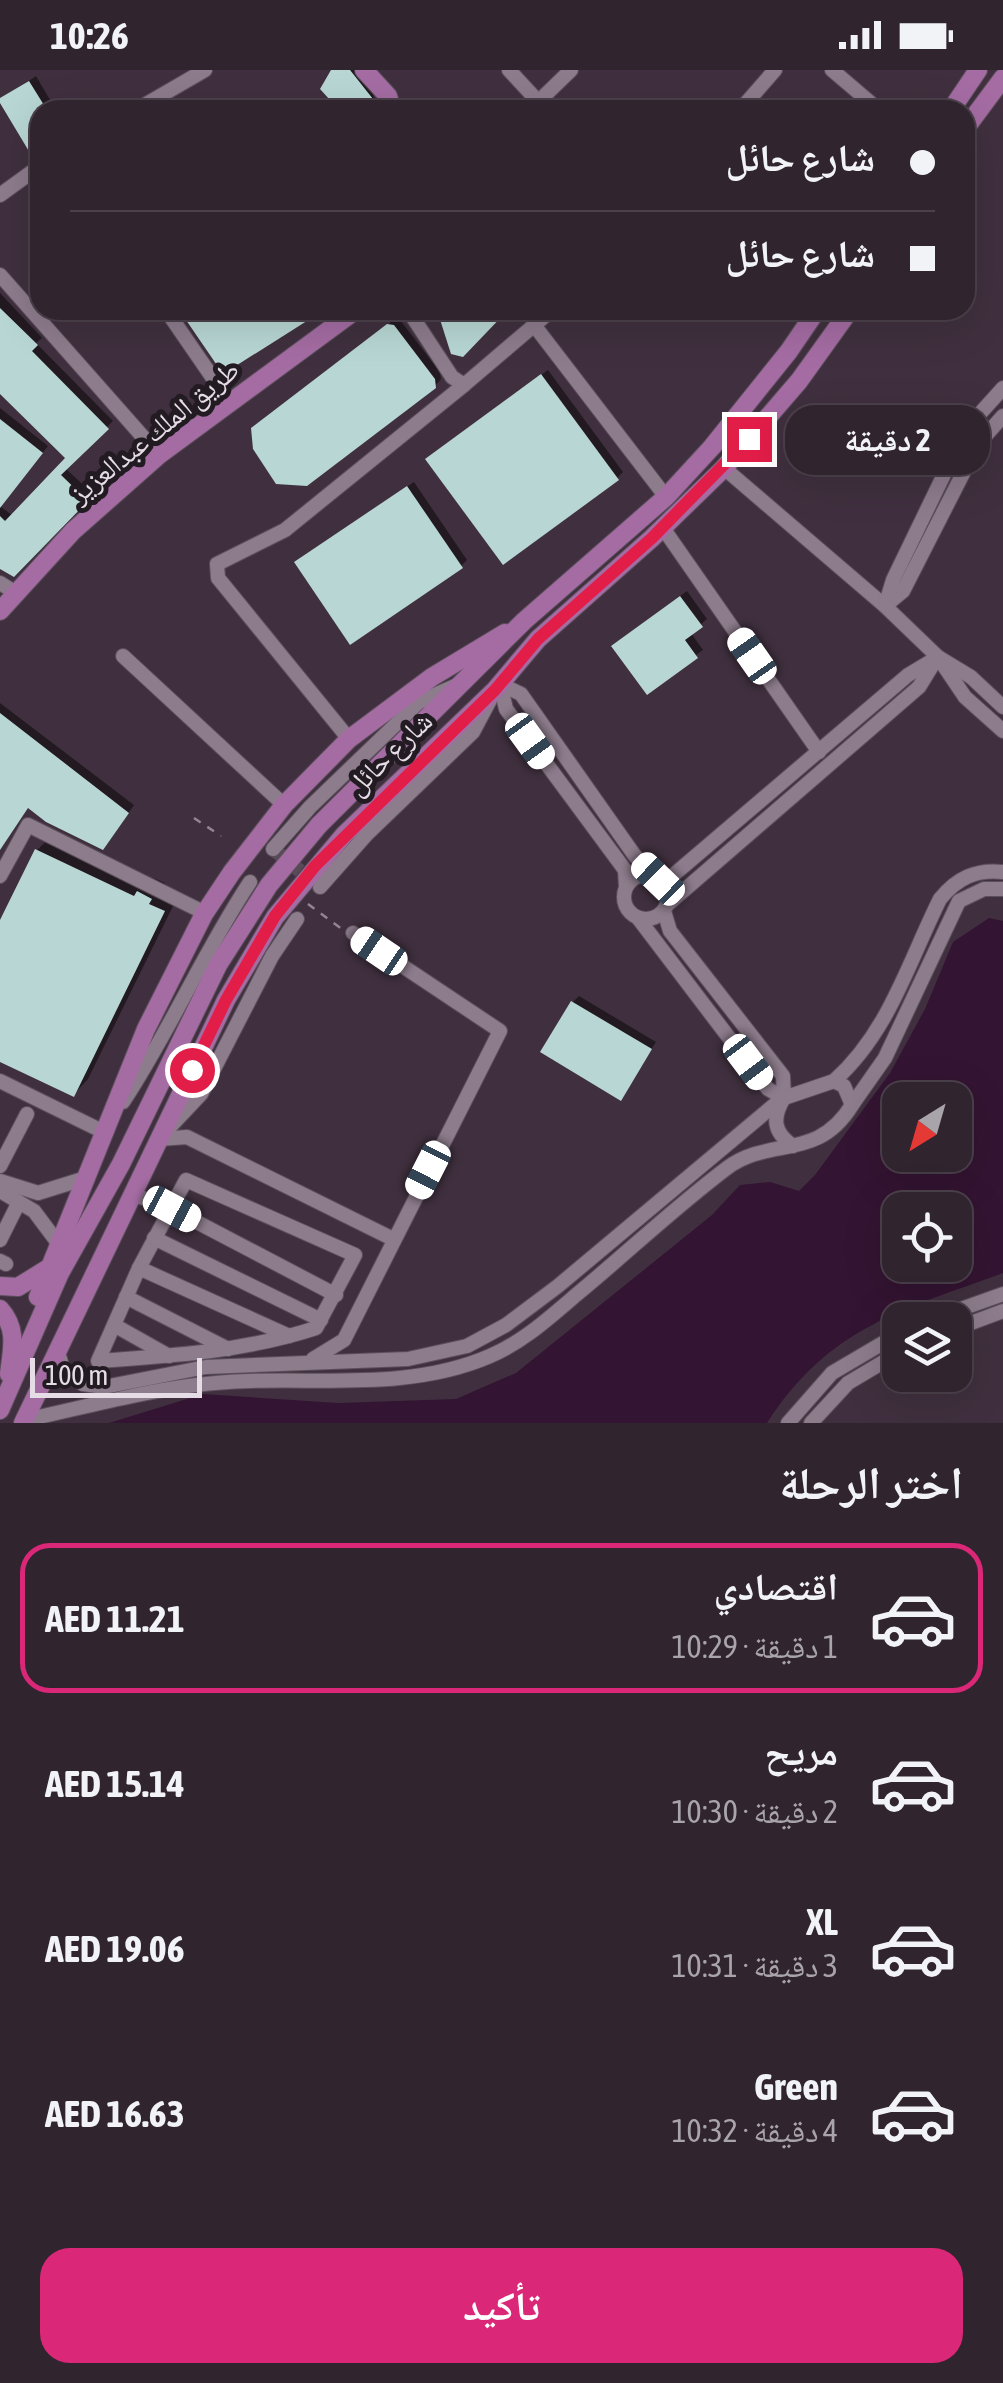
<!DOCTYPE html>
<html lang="ar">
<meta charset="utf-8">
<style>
:root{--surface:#30242f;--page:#3c303b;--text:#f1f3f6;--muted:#a8a4aa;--line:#4b414b;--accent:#db2777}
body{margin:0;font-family:"Asap Condensed","Noto Naskh Arabic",sans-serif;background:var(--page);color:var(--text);direction:rtl;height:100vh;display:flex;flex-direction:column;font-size:38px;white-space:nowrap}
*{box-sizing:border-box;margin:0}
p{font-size:32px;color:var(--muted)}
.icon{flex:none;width:55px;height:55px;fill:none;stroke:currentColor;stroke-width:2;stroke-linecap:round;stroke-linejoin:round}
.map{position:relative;height:1353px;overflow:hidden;direction:ltr}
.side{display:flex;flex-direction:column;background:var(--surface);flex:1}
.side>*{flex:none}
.hud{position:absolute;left:30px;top:30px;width:945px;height:220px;border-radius:30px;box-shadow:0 10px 40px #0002,0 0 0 2px var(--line);direction:rtl;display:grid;align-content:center;height:220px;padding:0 40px;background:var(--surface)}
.needle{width:65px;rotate:217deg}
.tools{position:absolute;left:882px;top:1012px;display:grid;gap:20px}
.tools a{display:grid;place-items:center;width:90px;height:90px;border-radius:20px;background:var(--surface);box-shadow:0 10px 40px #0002,0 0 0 2px var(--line);font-size:50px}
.scale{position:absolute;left:30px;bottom:25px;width:172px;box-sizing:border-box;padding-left:10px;border:5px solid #e6dce6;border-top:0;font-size:28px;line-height:35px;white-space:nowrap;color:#e6dce6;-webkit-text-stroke:8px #221b22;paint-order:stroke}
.end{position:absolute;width:45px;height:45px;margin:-22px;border:12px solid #e11d48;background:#fff;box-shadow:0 0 0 5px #fff}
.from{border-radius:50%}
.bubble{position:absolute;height:70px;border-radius:30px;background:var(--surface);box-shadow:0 10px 40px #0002,0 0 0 2px var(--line);font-size:32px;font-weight:700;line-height:70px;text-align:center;direction:rtl}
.car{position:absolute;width:30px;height:60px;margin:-30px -15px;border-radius:12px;box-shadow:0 0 8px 2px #0007;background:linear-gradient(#fff 24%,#345 0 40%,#fff 0 76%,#345 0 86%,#fff 0)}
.hud b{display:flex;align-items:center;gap:35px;height:95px;font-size:38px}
.hud b+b{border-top:2px solid var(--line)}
.hud i{width:25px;height:25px;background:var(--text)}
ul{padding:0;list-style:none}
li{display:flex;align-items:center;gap:30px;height:150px;margin:0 20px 15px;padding:0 20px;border:5px solid transparent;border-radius:30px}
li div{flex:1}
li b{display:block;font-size:38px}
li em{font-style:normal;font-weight:700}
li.current{border-color:var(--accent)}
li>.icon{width:90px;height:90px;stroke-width:1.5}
h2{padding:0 40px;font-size:45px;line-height:120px}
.cta{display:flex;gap:20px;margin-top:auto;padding:20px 40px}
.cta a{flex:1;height:115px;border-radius:30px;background:var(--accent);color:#fff;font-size:40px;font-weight:700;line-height:115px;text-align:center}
.status{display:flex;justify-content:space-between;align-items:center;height:70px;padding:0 50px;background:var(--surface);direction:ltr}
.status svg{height:28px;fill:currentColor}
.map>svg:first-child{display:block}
.water{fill:#331432;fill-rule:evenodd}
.shadow{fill:#0007}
.building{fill:#b8d7d4}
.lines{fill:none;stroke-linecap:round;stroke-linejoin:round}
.minor-tunnel{stroke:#594a58;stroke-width:14;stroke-dasharray:14 7;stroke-linecap:butt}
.minor-casing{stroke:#5c4f5c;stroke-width:16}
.major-casing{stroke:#5c4f5c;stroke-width:20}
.path{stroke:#928591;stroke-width:2.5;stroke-dasharray:8 8;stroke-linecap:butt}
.minor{stroke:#8d7c8c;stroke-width:14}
.major{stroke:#a46ca3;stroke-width:18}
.route{stroke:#e11d48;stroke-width:12}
.labels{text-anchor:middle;stroke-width:10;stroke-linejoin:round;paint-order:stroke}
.street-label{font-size:28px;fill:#e6dce6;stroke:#221b22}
</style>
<div class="status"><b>10:26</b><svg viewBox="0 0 49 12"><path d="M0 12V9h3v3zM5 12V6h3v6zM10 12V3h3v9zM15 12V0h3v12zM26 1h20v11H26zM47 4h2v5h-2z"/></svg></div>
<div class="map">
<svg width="1003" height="1353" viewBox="0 0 1003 1353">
<rect width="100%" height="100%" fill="#40303f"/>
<path class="water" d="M989 848 1003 851V1203C902 1240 829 1257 767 1353H109L203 1324 338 1333 456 1329 516 1303 712 1145 740 1115 770 1112 799 1121 815 1105 890 1003 925 939 953 872ZM900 1030H955V1085H900ZM900 1140H955V1195H900Z"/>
<g class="shadow">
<polygon points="334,0 360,0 378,21 373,26 386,40 324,40 334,30"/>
<polygon points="36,6 56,40 40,40 40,85 1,30"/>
<polygon points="0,223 42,268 36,273 113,351 65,398 92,423 13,504 0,496 0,338 48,376 0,436 13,446 68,388 0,320"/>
<polygon points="395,249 400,250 440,302 441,309 435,316 261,352"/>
<polygon points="548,300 623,402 617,408 434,384"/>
<polygon points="414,412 467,490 461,496 303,486"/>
<polygon points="687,521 707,549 691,563 703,580 647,621 620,570"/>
<polygon points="0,633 134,735 109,771 29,736 0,779"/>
<polygon points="52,766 150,812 154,808 165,813 162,818 178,826 88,1009 74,1024 0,989 0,856 37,780"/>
<polygon points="579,926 656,972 620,1028 573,932"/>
</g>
<g class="building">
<polygon points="331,0 350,0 373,29 368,33 375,40 321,40 330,30 320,19"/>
<polygon points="29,11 47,40 40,40 40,85 33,88 0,33 0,28"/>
<polygon points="0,238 38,275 32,281 109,359 61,405 88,431 14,507 0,499 0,446 5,451 65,388 0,324"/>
<polygon points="202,240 320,240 321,242 223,304 186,250"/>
<polygon points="437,240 508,240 463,287 451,284"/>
<polygon points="387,254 394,255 435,309 436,318 307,416 276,414 253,379 251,358"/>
<polygon points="541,304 619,410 503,495 425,389"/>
<polygon points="0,349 43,383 0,438"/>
<polygon points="407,416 463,498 350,575 294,492"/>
<polygon points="680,526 703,557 685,570 698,588 647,625 611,576"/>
<polygon points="0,643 129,743 103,780 46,752 28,738 0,780"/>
<polygon points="35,779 134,826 137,821 152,829 149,834 165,841 74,1027 0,992 0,850"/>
<polygon points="571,931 652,979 621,1031 540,982"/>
</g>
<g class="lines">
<polyline class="minor-tunnel" points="273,779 315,813"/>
<defs>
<g id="minor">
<polyline points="509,0 546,40"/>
<polyline points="832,0 879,40"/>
<polyline points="538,32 571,0"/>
<polyline points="136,40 205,0"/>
<polyline points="740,40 775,0"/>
<polyline points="0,125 40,96"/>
<polyline points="0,205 159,385"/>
<polyline points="166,240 230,333"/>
<polyline points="331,240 339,253"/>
<polyline points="408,240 452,307 464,315 552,240"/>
<polyline points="534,255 666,427"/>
<polyline points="724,398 885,536 938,587 965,627 1003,661"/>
<polyline points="663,458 819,682"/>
<polyline points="0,513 16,523"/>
<polyline points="886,535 903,521 978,374 1003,346"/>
<polyline points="885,536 893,510 966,359 1003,318"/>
<polyline points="123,586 284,735"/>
<polyline points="500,614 521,624 635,786 658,809 671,807 908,605 938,587 971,607 1003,637"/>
<polyline points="500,614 506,639 625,800 626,817"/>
<polyline points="349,669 218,508 217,494 285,460 464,315"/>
<polyline points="273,779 310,737 419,632 455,616"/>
<circle cx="646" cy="827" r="22"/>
<polyline points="0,806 28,755 205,843"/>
<polyline points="320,817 366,765 473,662 490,630"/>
<polyline points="667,835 919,617 935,591"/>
<polyline points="664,841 670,861 783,1006 784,1028"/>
<polyline points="638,848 768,1019 784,1028"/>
<polyline points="0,1011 106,1063"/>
<path d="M834 1011C889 962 908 893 940 829 957 808 976 799 1003 802"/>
<path d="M123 1032C170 961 203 883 250 812"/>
<polyline points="852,1035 885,988 959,831 984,819 1003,819"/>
<polyline points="169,1058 201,1024 272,886 297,849"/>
<polyline points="159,1069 187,1067 393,1169"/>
<polyline points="0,1096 27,1044"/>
<path d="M186 1110 355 1185 316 1258C246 1281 172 1286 98 1291L139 1198Z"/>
<polyline points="0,1111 38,1123 86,1108"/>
<polyline points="0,1121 34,1141 58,1173"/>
<polyline points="135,1125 172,1139 336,1225"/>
<polyline points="154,1168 321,1250"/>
<polyline points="0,1170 19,1132"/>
<polyline points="0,1191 6,1194"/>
<polyline points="139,1198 289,1266"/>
<polyline points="126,1227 228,1279"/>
<polyline points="930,1250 1003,1224"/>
<polyline points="114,1255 169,1286"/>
<polyline points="955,1259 1003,1241"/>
<polyline points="57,1279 64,1302 83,1314 104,1317 206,1297 408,1289 467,1276 506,1255 558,1216 779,1031"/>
<polyline points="313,1289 344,1270 500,961 353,863"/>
<path d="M25 1350C81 1338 139 1322 196 1315 293 1302 398 1326 490 1286 523 1272 549 1248 576 1225 627 1183 675 1137 727 1098 770 1066 817 1092 852 1035L844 1016 834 1011 784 1028C772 1048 773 1062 793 1076"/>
<polyline points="788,1353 832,1303 900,1263"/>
<polyline points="811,1353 848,1313 900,1282"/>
</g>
<g id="major">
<polyline points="364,0 388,26 392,40"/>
<polyline points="951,40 978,0"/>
<polyline points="965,59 1003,8"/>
<polyline points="0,541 73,461 159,385 356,240"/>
<polyline points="0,1216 18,1217 47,1199"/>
<polyline points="38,1227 146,959 204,844 232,802 284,735 349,669 432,607 505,563"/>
<path d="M0 1239C18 1259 12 1279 9 1304"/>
<polyline points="0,1340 60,1203 121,1094 218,895 269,815 319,755 524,551 666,427 712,377 789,281 817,240"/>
<polyline points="23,1353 226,930 275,847 344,765 495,620 538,569 652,468 724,398 799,311 850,240"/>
</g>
</defs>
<use href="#minor" class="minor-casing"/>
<use href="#major" class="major-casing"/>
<g class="path">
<polyline points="194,748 221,766"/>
<polyline points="308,834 343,860"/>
</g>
<use href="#minor" class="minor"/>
<use href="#major" class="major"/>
</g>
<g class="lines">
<polyline class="route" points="192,1000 226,930 275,846 315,796 495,620 538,569 652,468 749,369"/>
</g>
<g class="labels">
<g class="street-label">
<text transform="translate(154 361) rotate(-39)" y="10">طريق الملك عبدالعزيز</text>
<text transform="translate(389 683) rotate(-44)" y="10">شارع حائل</text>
</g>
</g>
</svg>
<div class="tools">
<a><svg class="needle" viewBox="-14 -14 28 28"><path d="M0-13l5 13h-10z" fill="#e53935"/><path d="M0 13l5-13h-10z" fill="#a8a4aa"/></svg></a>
<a><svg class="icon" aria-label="locate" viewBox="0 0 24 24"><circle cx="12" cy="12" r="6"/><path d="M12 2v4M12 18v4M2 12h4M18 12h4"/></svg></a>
<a><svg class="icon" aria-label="layers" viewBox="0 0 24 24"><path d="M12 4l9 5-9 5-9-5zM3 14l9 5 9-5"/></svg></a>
</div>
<div class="scale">100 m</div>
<i class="end from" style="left:192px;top:1000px"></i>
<i class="end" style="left:749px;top:369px"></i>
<div class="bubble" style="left:785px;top:335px;width:205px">2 دقيقة</div>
<i class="car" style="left:752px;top:586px;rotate:325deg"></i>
<i class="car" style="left:530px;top:671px;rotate:144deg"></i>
<i class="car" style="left:658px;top:809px;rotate:314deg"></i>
<i class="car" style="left:379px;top:881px;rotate:304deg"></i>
<i class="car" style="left:748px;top:992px;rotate:143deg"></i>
<i class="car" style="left:428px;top:1100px;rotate:207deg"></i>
<i class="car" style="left:172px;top:1139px;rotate:118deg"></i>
<div class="hud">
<b><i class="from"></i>شارع حائل</b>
<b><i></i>شارع حائل</b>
</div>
</div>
<section class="side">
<h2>اختر الرحلة</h2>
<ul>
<li class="current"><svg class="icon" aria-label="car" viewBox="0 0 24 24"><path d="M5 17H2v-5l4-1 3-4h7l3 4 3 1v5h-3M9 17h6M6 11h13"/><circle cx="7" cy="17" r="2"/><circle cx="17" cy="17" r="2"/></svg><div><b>اقتصادي</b><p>1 دقيقة · 10:29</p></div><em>AED 11.21</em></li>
<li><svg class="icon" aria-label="car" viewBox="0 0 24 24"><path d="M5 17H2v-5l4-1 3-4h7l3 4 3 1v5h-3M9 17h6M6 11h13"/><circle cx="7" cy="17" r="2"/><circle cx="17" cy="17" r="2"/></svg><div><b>مريح</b><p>2 دقيقة · 10:30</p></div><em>AED 15.14</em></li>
<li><svg class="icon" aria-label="car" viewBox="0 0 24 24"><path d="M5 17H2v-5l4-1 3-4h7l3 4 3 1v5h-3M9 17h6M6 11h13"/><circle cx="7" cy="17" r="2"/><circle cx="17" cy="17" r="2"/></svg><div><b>XL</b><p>3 دقيقة · 10:31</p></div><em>AED 19.06</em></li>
<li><svg class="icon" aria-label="car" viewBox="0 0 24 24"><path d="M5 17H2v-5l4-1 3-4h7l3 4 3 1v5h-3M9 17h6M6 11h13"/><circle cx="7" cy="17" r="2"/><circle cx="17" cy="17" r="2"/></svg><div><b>Green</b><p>4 دقيقة · 10:32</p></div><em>AED 16.63</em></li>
</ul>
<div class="cta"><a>تأكيد</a></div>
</section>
